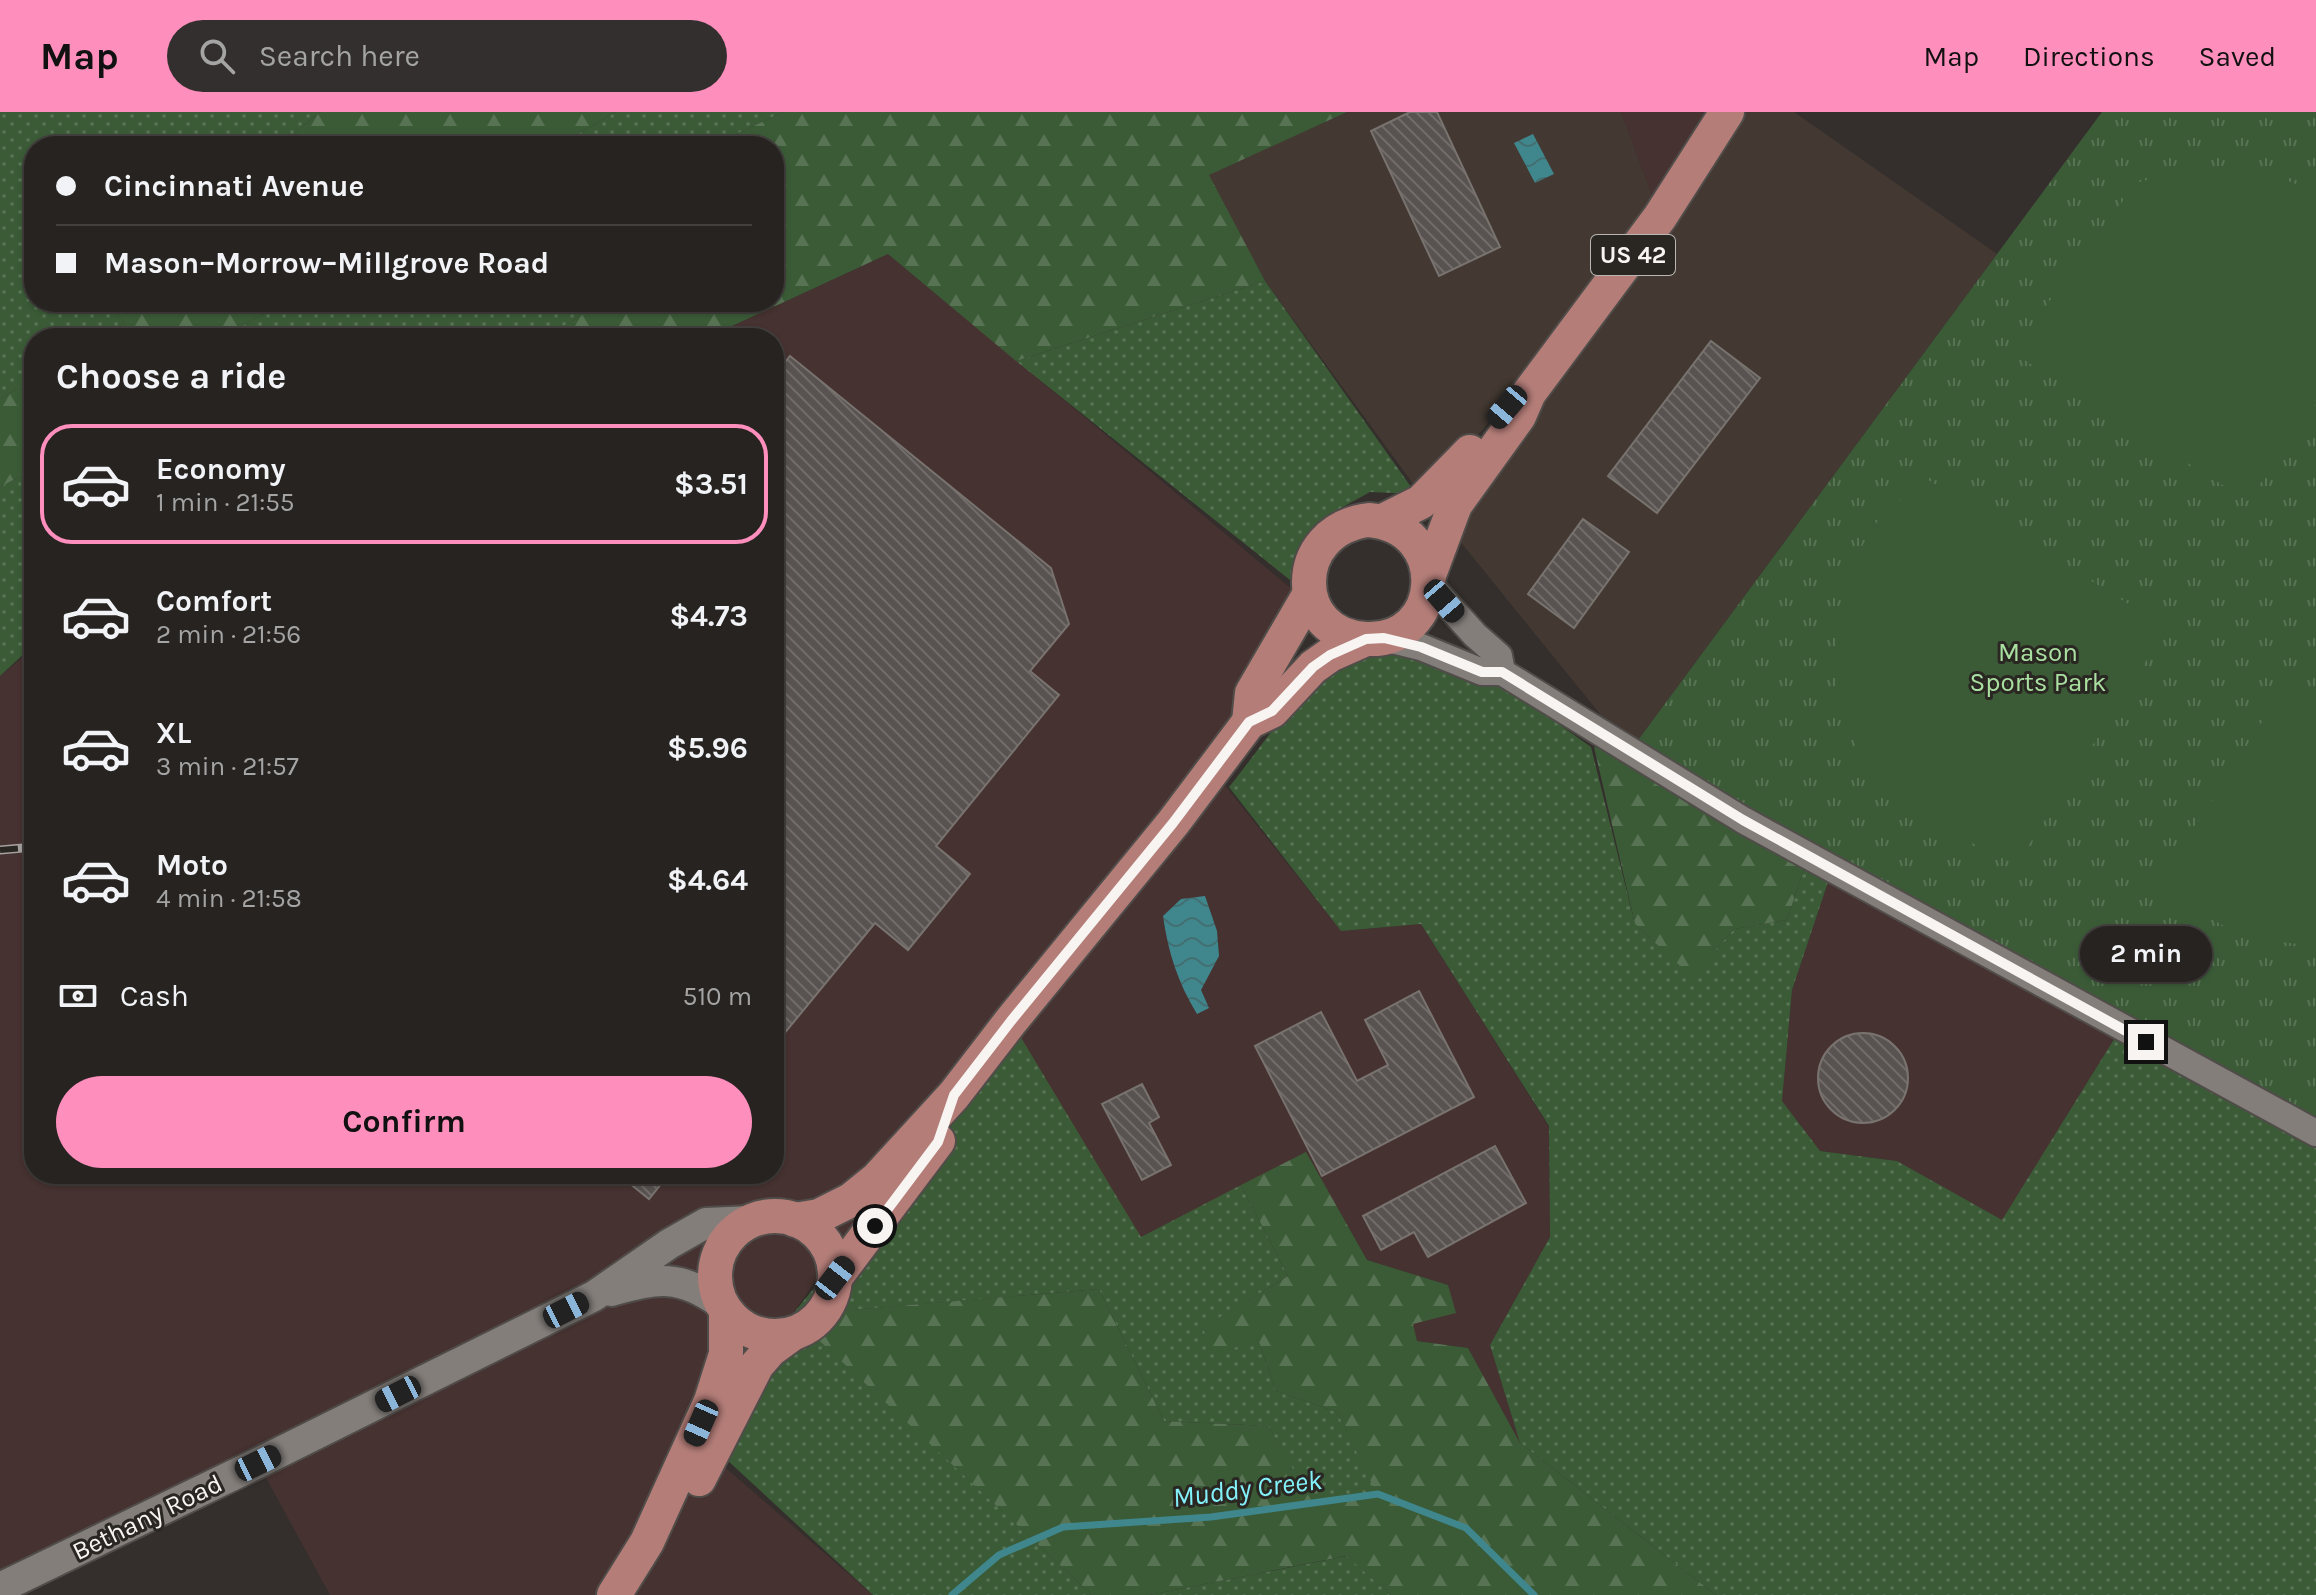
<!DOCTYPE html>
<meta charset="utf-8">
<style>
:root{--surface:#272321;--page:#332f2e;--text:#f1f3f6;--muted:#a4a4a5;--line:#43403f;--accent:#fe8ebc}
body{margin:0;font-family:Karla,sans-serif;background:var(--page);color:var(--text);height:100vh;display:flex;flex-direction:column;font-size:30px;white-space:nowrap}
*{box-sizing:border-box;margin:0}
p{font-size:26px;color:var(--muted)}
.icon{flex:none;width:44px;height:44px;fill:none;stroke:currentColor;stroke-width:2;stroke-linecap:round;stroke-linejoin:round}
.map{position:relative;flex:1;overflow:hidden}
.side{position:absolute;left:24px;top:216px;width:760px;height:856px;display:flex;flex-direction:column;background:var(--surface);border-radius:32px;box-shadow:0 2px 6px #0004,0 0 0 2px var(--line)}
.side>*{flex:none}
.hud{position:absolute;left:24px;top:24px;width:760px;height:176px;border-radius:32px;box-shadow:0 2px 6px #0004,0 0 0 2px var(--line);display:grid;align-content:center;height:176px;padding:0 32px;background:var(--surface)}
.end{position:absolute;width:36px;height:36px;margin:-18px;border:10px solid #f7f4f2;background:#111;box-shadow:0 0 0 4px #111}
.from{border-radius:50%}
.bubble{position:absolute;height:56px;border-radius:28px;background:var(--surface);box-shadow:0 2px 6px #0004,0 0 0 2px var(--line);font-size:26px;font-weight:700;line-height:56px;text-align:center}
.car{position:absolute;width:24px;height:48px;margin:-24px -12px;border-radius:10px;box-shadow:0 0 6px 2px #0007;background:linear-gradient(#222 24%,#8ab4d8 0 40%,#222 0 76%,#8ab4d8 0 86%,#222 0)}
.hud b{display:flex;align-items:center;gap:28px;height:76px;font-size:30px}
.hud b+b{border-top:2px solid var(--line)}
.hud i{width:20px;height:20px;background:var(--text)}
ul{padding:0;list-style:none}
li{display:flex;align-items:center;gap:24px;height:120px;margin:0 16px 12px;padding:0 16px;border:4px solid transparent;border-radius:32px}
li div{flex:1}
li b{display:block;font-size:30px}
li em{font-style:normal;font-weight:700}
li.selected{border-color:var(--accent)}
li>.icon{width:72px;height:72px;stroke-width:1.5}
h2{padding:0 32px;font-size:36px;line-height:96px}
.pay{display:flex;align-items:center;gap:20px;height:88px;padding:0 32px;font-size:30px}
.pay p{margin-inline-start:auto}
.primary-button{display:flex;gap:16px;margin-top:auto;padding:16px 32px}
.primary-button a{flex:1;height:92px;border-radius:48px;background:var(--accent);color:#111;font-size:32px;font-weight:700;line-height:92px;text-align:center}
header{display:flex;align-items:center;gap:48px;box-sizing:border-box;height:112px;padding:0 40px;background:var(--accent);color:#111}
header strong{font-size:38px}
nav{display:flex;gap:44px;margin-inline-start:auto;font-size:28px}
.search{width:560px;height:72px;background:var(--page);display:flex;align-items:center;gap:20px;box-sizing:border-box;padding:0 28px;border-radius:44px;color:var(--muted);font-size:30px}
.map>svg:first-child{display:block}
.built{fill:#433932}
.industrial{fill:#463230}
.grass{fill:url(#grass-dots)}
.forest{fill:url(#forest-firs)}
.park{fill:url(#park-tufts)}
.pitch{fill:#3b5b37}
.water{fill:url(#water-waves)}
.lines{fill:none;stroke-linecap:round;stroke-linejoin:round}
.stream{stroke:#3f878d;stroke-width:7}
.building{fill:url(#building-back-hatch);stroke:#78736f;stroke-width:2}
.tertiary-casing{stroke:#504c49;stroke-width:30}
.secondary-casing{stroke:#504c49;stroke-width:34}
.primary-casing{stroke:#504c49;stroke-width:38}
.tertiary{stroke:#837e7a;stroke-width:26}
.secondary{stroke:#837e7a;stroke-width:30}
.primary{stroke:#b47d78;stroke-width:34}
.rail-casing{stroke:#a5a19f;stroke-width:9}
.rail{stroke:#2a2622;stroke-width:6;stroke-dasharray:18;stroke-linecap:butt}
.route{stroke:#f7f4f2;stroke-width:10}
.labels{text-anchor:middle;stroke-width:6;stroke-linejoin:round;paint-order:stroke}
.shield{fill:#2a2622;stroke:#bab6b4;stroke-width:2}
.shield-label{font-size:24px;font-weight:bold;fill:#f7f4f2}
.park-label{font-size:26px;fill:#a9e0a1;stroke:#2a2622}
.street-label{font-size:26px;fill:#f7f4f2;stroke:#2a2622}
.water-label{font-size:28px;font-style:italic;fill:#83f1f9;stroke:#2a2622}
</style>
<header>
<strong>Map</strong>
<div class="search"><svg class="icon" aria-label="search" viewBox="0 0 24 24"><circle cx="10" cy="10" r="6"/><path d="M15 15l6 6"/></svg>Search here</div>
<nav><a>Map</a><a>Directions</a><a>Saved</a></nav>
</header>
<div class="map">
<svg width="2316" height="1483" viewBox="0 0 2316 1483">
<defs>
<pattern id="grass-dots" width="8" height="8" patternUnits="userSpaceOnUse" patternTransform="scale(2)"><rect width="8" height="8" fill="#3b5b37"/><path d="M2 2h.1M6 6h.1" fill="none" stroke="#587354" stroke-width="1.8" stroke-linecap="round"/></pattern>
<pattern id="forest-firs" width="22" height="20" patternUnits="userSpaceOnUse" patternTransform="scale(2)"><rect width="22" height="20" fill="#3b5b37"/><path d="M5 1l3.5 6h-7zM16 11l3.5 6h-7z" fill="#587354"/></pattern>
<pattern id="park-tufts" width="24" height="20" patternUnits="userSpaceOnUse" patternTransform="scale(2)"><rect width="24" height="20" fill="#3b5b37"/><path d="M3 7l-1-3M5 7V3M7 7l1-3M15 17l-1-3M17 17v-4M19 17l1-3" fill="none" stroke="#587354"/></pattern>
<pattern id="water-waves" width="16" height="10" patternUnits="userSpaceOnUse" patternTransform="scale(2)"><rect width="16" height="10" fill="#3f878d"/><path d="M0 5q4-4 8 0t8 0" fill="none" stroke="#436e72"/></pattern>
<pattern id="building-back-hatch" width="6" height="6" patternUnits="userSpaceOnUse" patternTransform="scale(2)"><rect width="6" height="6" fill="#585350"/><path d="M-1 5l2 2M0 0l6 6M5-1l2 2" fill="none" stroke="#716c6a"/></pattern>
</defs>
<rect width="100%" height="100%" fill="#342f2c"/>
<polygon class="built" points="1347,0 1621,0 1660,104 1727,0 1794,0 1997,142 1630,639 1455,423 1504,335 1544,290 1603,185 1422,384 1265,169 1208,63"/>
<g class="industrial">
<polygon points="1621,0 1727,0 1660,105"/>
<polygon points="888,142 1299,483 1227,609 1201,644 1175,706 1212,657 1341,819 1421,812 1549,1015 1550,1125 1490,1233 1520,1331 1468,1236 1417,1229 1412,1212 1448,1173 1367,1148 1306,1041 1141,1125 882,1072 792,1203 705,1338 873,1483 330,1483 258,1351 0,1476 0,564 34,536 34,1062 774,1062 774,226 706,226"/>
<polygon points="1832,758 2121,916 2002,1109 1897,1049 1820,1039 1782,989 1792,878"/>
</g>
<g class="grass">
<polygon points="0,0 320,0 278,34 34,34 34,190 102,190 124,210 98,226 34,226 34,266 0,287"/>
<polygon points="616,0 783,0 711,34 557,34"/>
<polygon points="1265,169 1416,382 1370,380 1341,396 1315,418 1290,468 1016,249"/>
<polygon points="284,190 602,190 545,226 221,226"/>
<polygon points="21,364 27,539 0,564 0,375"/>
<path d="M1403 541 1501 571 1591 635 1635 812 1692 864 1734 817 1787 808 1808 745 1832 758 1792 878 1782 989 1820 1039 1897 1049 2002 1108 2121 916 2316 1021V1483H1716L1520 1331 1490 1233 1550 1125 1549 1014 1421 812 1341 819 1229 675C1256 643 1305 566 1342 551 1362 543 1382 542 1403 541Z"/>
<polygon points="1011,909 1141,1125 1241,1073 1288,1164 1203,1216 1258,1227 1276,1279 1337,1300 1378,1382 1312,1391 1268,1314 1164,1309 1099,1177 793,1203 1092,1483 873,1483 712,1334 779,1213 792,1203 855,1126"/>
<polygon points="1347,1444 1391,1483 1149,1483"/>
</g>
<g class="forest">
<polygon points="320,0 616,0 557,34 278,34"/>
<polygon points="783,0 1347,0 1209,63 1265,169 1016,249 888,142 706,226 545,226 602,190 774,190 774,34 711,34"/>
<polygon points="102,190 284,190 221,226 98,226 124,210"/>
<polygon points="34,266 34,536 27,539 21,364 0,375 0,287"/>
<polygon points="1594,635 1630,639 1808,745 1787,808 1734,817 1692,865 1635,812"/>
<polygon points="1306,1040 1367,1148 1448,1173 1456,1201 1413,1212 1417,1229 1468,1236 1520,1331 1716,1483 1391,1483 1346,1444 1149,1483 1092,1483 792,1203 1099,1177 1164,1309 1268,1314 1313,1391 1377,1382 1337,1300 1276,1279 1258,1227 1218,1242 1202,1216 1288,1164 1241,1073"/>
</g>
<polygon class="park" points="2102,0 2316,0 2316,1021 1630,639"/>
<g class="pitch">
<polygon points="2190,57 2260,58 2316,80 2316,291 2248,389 2012,240 2136,71"/>
<polygon points="1925,366 2167,516 2016,753 1896,693 1875,669 1850,620 1835,578 1836,519 1847,458 1879,407"/>
<polygon points="2288,569 2316,587 2316,832 2308,833 2247,826 2200,801 2158,773"/>
</g>
<g class="water">
<polygon points="1533,22 1554,62 1535,71 1514,31"/>
<path d="M1205 784 1217 819 1219 844 1201 878 1209 896 1197 902C1178 871 1168 840 1163 804L1181 787Z"/>
</g>
<g class="lines">
<polyline class="stream" points="952,1483 999,1443 1063,1415 1211,1405 1378,1382 1466,1416 1534,1483"/>
</g>
<g class="building">
<polygon points="1410,0 1437,0 1500,135 1439,164 1371,19"/>
<polygon points="1711,229 1760,266 1657,401 1608,364"/>
<polygon points="790,244 1051,456 1069,512 1030,559 1059,583 936,734 970,762 908,838 875,811 774,934 774,264"/>
<polygon points="1583,407 1629,440 1574,516 1528,482"/>
<polygon points="1419,879 1474,985 1322,1064 1255,934 1321,900 1357,969 1388,953 1365,908"/>
<circle cx="1863" cy="966" r="45"/>
<polygon points="1142,972 1159,1005 1149,1011 1171,1053 1142,1068 1102,992"/>
<polygon points="1495,1034 1526,1091 1428,1145 1414,1120 1381,1138 1363,1104"/>
<polygon points="618,1062 669,1062 649,1087"/>
</g>
<g class="lines">
<defs>
<g id="tertiary">
<polyline points="1429,472 1475,523 1499,544 1502,560"/>
<polyline points="1384,526 1421,535 1482,560 1502,560 1743,708 2316,1021"/>
</g>
<g id="secondary">
<path d="M611 1179C658 1166 680 1162 720 1191"/>
<polyline points="0,1476 258,1351 594,1184 669,1132 706,1111 751,1109"/>
</g>
<g id="primary">
<path d="M1369 408C1452 415 1445 531 1366 527 1291 524 1288 418 1369 408Z"/>
<polyline points="1383,409 1421,390 1470,340"/>
<polyline points="1429,463 1455,393 1519,304 1529,281 1660,105 1727,0"/>
<polyline points="1249,610 1252,581 1309,483"/>
<circle cx="775" cy="1164" r="60"/>
<polyline points="795,1108 819,1104 851,1088 877,1067 954,983 1011,909 1173,711 1249,610 1272,599 1313,555 1330,543 1366,527"/>
<polyline points="835,1166 938,1029"/>
<polyline points="699,1367 757,1253 770,1238 792,1222"/>
<polyline points="614,1483 647,1430 711,1289 726,1242 726,1199"/>
</g>
</defs>
<use href="#tertiary" class="tertiary-casing"/>
<use href="#secondary" class="secondary-casing"/>
<use href="#primary" class="primary-casing"/>
<use href="#tertiary" class="tertiary"/>
<use href="#secondary" class="secondary"/>
<use href="#primary" class="primary"/>
<defs>
<polyline id="rail" points="0,738 34,735"/>
</defs>
<use href="#rail" class="rail-casing"/>
<use href="#rail" class="rail"/>
</g>
<g class="lines">
<polyline class="route" points="875,1114 938,1030 954,983 1011,909 1173,711 1249,610 1272,599 1313,555 1330,543 1366,527 1384,526 1421,535 1482,560 1502,560 1743,708 2146,930"/>
</g>
<g class="labels">
<rect class="shield" x="1591" y="123" width="84" height="40" rx="6"/>
<g class="shield-label">
<text x="1633" y="151">US 42</text>
</g>
<g class="park-label">
<text x="2038" y="549">Mason<tspan x="2038" dy="30">Sports Park</tspan></text>
</g>
<g class="street-label">
<text transform="translate(147 1405) rotate(-26)" y="9">Bethany Road</text>
</g>
<g class="water-label">
<text transform="translate(1247 1376) rotate(-7)" y="10">Muddy Creek</text>
</g>
</g>
</svg>
<i class="end from" style="left:875px;top:1114px"></i>
<i class="end" style="left:2146px;top:930px"></i>
<div class="bubble" style="left:2080px;top:814px;width:132px">2 min</div>
<i class="car" style="left:1507px;top:295px;rotate:220deg"></i>
<i class="car" style="left:1444px;top:489px;rotate:139deg"></i>
<i class="car" style="left:835px;top:1166px;rotate:38deg"></i>
<i class="car" style="left:566px;top:1198px;rotate:63deg"></i>
<i class="car" style="left:398px;top:1282px;rotate:243deg"></i>
<i class="car" style="left:701px;top:1311px;rotate:204deg"></i>
<i class="car" style="left:258px;top:1351px;rotate:64deg"></i>
<div class="hud">
<b><i class="from"></i>Cincinnati Avenue</b>
<b><i></i>Mason–Morrow–Millgrove Road</b>
</div>
<section class="side">
<h2>Choose a ride</h2>
<ul>
<li class="selected"><svg class="icon" aria-label="car" viewBox="0 0 24 24"><path d="M5 17H2v-5l4-1 3-4h7l3 4 3 1v5h-3M9 17h6M6 11h13"/><circle cx="7" cy="17" r="2"/><circle cx="17" cy="17" r="2"/></svg><div><b>Economy</b><p>1 min · 21:55</p></div><em>$3.51</em></li>
<li><svg class="icon" aria-label="car" viewBox="0 0 24 24"><path d="M5 17H2v-5l4-1 3-4h7l3 4 3 1v5h-3M9 17h6M6 11h13"/><circle cx="7" cy="17" r="2"/><circle cx="17" cy="17" r="2"/></svg><div><b>Comfort</b><p>2 min · 21:56</p></div><em>$4.73</em></li>
<li><svg class="icon" aria-label="car" viewBox="0 0 24 24"><path d="M5 17H2v-5l4-1 3-4h7l3 4 3 1v5h-3M9 17h6M6 11h13"/><circle cx="7" cy="17" r="2"/><circle cx="17" cy="17" r="2"/></svg><div><b>XL</b><p>3 min · 21:57</p></div><em>$5.96</em></li>
<li><svg class="icon" aria-label="car" viewBox="0 0 24 24"><path d="M5 17H2v-5l4-1 3-4h7l3 4 3 1v5h-3M9 17h6M6 11h13"/><circle cx="7" cy="17" r="2"/><circle cx="17" cy="17" r="2"/></svg><div><b>Moto</b><p>4 min · 21:58</p></div><em>$4.64</em></li>
</ul>
<div class="pay"><svg class="icon" aria-label="cash" viewBox="0 0 24 24"><path d="M3 7h18v10H3z"/><circle cx="12" cy="12" r="2"/></svg>Cash<p>510 m</p></div>
<div class="primary-button"><a>Confirm</a></div>
</section>
</div>
